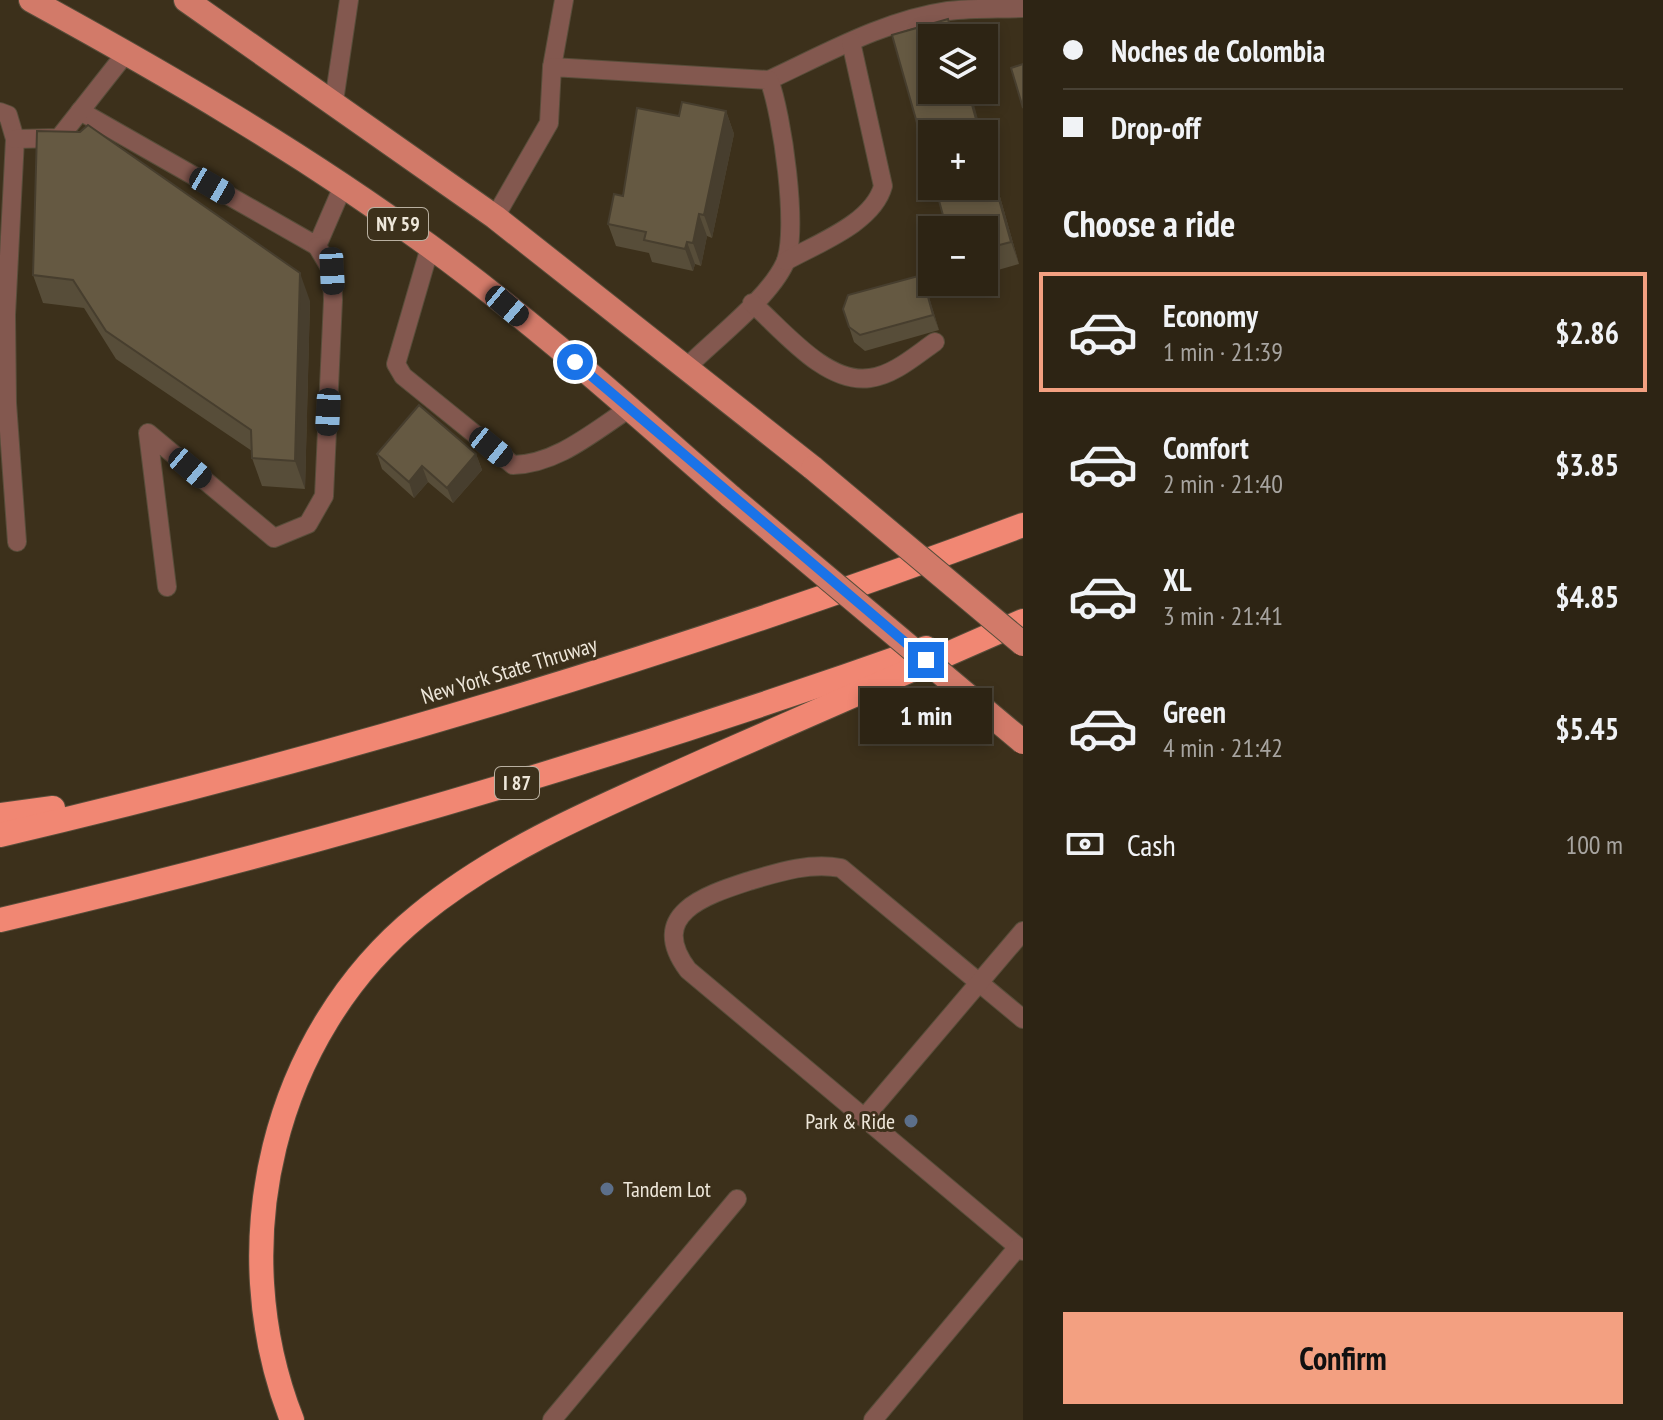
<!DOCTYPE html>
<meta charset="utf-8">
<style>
:root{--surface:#2d2414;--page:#393022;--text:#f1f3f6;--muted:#a7a4a0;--line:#484134;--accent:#f3a081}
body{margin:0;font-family:"PT Sans Narrow",sans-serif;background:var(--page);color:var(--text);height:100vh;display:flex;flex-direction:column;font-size:30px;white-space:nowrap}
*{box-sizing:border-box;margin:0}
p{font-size:26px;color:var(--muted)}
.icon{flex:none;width:44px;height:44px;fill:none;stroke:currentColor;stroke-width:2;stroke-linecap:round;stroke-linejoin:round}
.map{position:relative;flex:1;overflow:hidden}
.details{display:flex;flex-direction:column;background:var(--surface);width:640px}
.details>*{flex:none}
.guide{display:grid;align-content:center;height:176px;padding:0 40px;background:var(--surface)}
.controls{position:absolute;left:918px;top:24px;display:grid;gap:16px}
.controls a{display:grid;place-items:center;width:80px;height:80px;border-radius:0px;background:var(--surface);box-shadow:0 4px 12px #0003,0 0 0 2px var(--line);font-size:40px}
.end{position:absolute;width:36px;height:36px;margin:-18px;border:10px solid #1a73e8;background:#fff;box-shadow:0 0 0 4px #fff}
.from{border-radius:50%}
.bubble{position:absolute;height:56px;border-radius:0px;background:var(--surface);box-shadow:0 4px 12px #0003,0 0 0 2px var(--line);font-size:26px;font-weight:600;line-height:56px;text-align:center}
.car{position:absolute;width:24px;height:48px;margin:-24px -12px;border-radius:10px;box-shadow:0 0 6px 2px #0007;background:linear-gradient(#222 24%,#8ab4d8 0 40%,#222 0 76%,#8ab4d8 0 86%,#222 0)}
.guide b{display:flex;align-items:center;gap:28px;height:76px;font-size:30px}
.guide b+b{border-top:2px solid var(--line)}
.guide i{width:20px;height:20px;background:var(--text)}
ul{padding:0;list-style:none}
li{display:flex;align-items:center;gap:24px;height:120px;margin:0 16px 12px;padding:0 24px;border:4px solid transparent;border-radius:0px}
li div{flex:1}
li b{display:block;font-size:30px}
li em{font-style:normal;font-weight:600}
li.on{border-color:var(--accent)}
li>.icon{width:72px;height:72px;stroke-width:1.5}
h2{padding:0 40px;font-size:36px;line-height:96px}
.pay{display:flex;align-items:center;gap:20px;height:88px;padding:0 40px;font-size:30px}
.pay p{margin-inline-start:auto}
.cta{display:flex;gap:16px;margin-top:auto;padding:16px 40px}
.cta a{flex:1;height:92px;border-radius:0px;background:var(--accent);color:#111;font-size:32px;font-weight:600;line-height:92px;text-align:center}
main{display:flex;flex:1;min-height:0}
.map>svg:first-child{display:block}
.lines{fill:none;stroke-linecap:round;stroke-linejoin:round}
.lane-casing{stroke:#584d3a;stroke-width:20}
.primary-casing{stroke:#584d3a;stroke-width:26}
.highway-casing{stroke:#584d3a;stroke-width:26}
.lane{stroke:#83584f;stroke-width:18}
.primary{stroke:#d27a69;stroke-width:24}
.highway{stroke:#f18773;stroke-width:24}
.primary-bridge-casing{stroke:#584d3a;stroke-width:26;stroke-linecap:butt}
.primary-bridge{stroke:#d27a69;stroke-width:24}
.wall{fill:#574d39}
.shaded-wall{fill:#473e2e}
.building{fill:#655942;stroke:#473e2e;stroke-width:2}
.route{stroke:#1a73e8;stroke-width:10}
.service-dot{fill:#5c6f8a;stroke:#3c301b;stroke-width:3}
.labels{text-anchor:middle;stroke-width:6;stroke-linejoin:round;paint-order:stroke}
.shield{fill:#3c301b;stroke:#b9b0a1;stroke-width:2}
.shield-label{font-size:20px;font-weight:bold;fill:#eee7da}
.street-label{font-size:22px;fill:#eee7da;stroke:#3c301b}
.poi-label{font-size:22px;fill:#eee7da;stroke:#3c301b;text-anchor:end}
</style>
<main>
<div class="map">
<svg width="1023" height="1420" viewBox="0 0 1023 1420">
<rect width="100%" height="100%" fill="#3c301b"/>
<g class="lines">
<defs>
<g id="lane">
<polyline points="552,67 564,0"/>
<path d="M769 80C825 54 885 20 948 11 973 8 998 9 1023 8"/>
<polyline points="334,101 349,0"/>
<polyline points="80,111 317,246 343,186"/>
<polyline points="0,112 8,115 15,139 6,315 7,403 17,542"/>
<polyline points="15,139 59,138 126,53"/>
<path d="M495 217 549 123 552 67 769 80C782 113 799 231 785 263 769 298 716 338 688 366"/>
<path d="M430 247 396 364 403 376 513 465C557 464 593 432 630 408"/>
<path d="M786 261C818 243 873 223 883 186L851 42"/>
<path d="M752 303C782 329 826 385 870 378 894 375 916 355 935 342"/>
<polyline points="167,587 148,433 274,538 308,524 324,496 333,300 332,271 317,246"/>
<path d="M1023 1019 841 868C810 862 779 872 749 881 706 895 646 914 688 970L1023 1251"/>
<polyline points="864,1118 1023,931"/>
<polyline points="552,1420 737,1199"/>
<polyline points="873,1420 1018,1247"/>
</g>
<g id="primary">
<path d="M31 0C168 75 302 153 428 245 534 322 632 411 731 497"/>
<polyline points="186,0 495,217 813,468"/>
</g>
<g id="highway">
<polyline points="0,815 53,808"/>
<path d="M0 835C347 754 690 650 1023 525"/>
<path d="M0 920C314 847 622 756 926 648"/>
<path d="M292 1420C223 1245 272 1035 419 915 503 846 608 804 706 760 812 714 917 667 1023 621"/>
</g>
</defs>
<use href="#lane" class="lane-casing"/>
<use href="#primary" class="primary-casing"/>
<use href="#highway" class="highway-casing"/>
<use href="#lane" class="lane"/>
<use href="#primary" class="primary"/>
<use href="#highway" class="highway"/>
<defs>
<g id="primary-bridge">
<polyline points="813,468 1023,644"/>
<polyline points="731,497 1023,742"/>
</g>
</defs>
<use href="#primary-bridge" class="primary-bridge-casing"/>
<use href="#primary-bridge" class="primary-bridge"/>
</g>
<g class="wall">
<polygon points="726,111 734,134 712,238 707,236 701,266 695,264 693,271 652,262 649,253 616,246 608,224 623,196 679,116"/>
<polygon points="984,140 1019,264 984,274"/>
<polygon points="33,275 310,301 305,489 262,486 252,458 252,451 116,359 84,308 43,303"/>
<polygon points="922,275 939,330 865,351 854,342 849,327"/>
<polygon points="377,454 476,454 482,470 453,503 428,482 414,498 382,469"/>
</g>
<g class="shaded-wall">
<polygon points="968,90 970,90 982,134 980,134"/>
<polygon points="726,111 734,134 712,238 704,215"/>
<polygon points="984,140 1019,264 1011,242 984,146"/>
<polygon points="699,214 707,236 701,266 693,243"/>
<polygon points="687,242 695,264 693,271 685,249"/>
<polygon points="300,273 310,301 305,489 295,461"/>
<polygon points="922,275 927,290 939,330 933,315"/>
<polygon points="476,454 482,470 453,503 447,488"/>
<polygon points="422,466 428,482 414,498 409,482"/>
</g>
<g class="building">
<polygon points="948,19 953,38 932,38 932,90 968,90 980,134 932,134 932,176 892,35"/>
<polygon points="1023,64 1023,108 1011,68"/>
<polygon points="682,102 726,111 704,215 699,214 693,243 687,242 685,249 644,240 646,232 608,224 614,194 623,196 637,108 679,116"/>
<polygon points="88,125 300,273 295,461 252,458 251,430 106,331 73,280 33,275 37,131 80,132"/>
<polygon points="984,146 1011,242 984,249 984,230 947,230 935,186 984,186"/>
<polygon points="922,275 933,315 860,335 849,327 843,309 848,295"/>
<polygon points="419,405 476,454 447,488 422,466 409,482 377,454"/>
</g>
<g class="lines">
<polyline class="route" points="575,362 926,660"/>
</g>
<g class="service-dot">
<circle cx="911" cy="1121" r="8"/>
<circle cx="607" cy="1189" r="8"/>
</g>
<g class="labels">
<g class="shield">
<rect x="368" y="208" width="60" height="32" rx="6"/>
<rect x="495" y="767" width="44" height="32" rx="6"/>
</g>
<g class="shield-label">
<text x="398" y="231">NY 59</text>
<text x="517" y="790">I 87</text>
</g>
<g class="street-label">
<text transform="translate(509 670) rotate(-17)" y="8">New York State Thruway</text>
</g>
<g class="poi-label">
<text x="895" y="1129">Park &amp; Ride</text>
<text x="623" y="1197" text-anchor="start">Tandem Lot</text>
</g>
</g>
</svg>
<div class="controls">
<a><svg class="icon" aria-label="layers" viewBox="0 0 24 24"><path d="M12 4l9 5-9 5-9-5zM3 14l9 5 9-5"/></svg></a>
<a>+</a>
<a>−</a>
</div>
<i class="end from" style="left:575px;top:362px"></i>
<i class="end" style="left:926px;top:660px"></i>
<div class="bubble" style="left:860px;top:688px;width:132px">1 min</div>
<i class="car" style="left:212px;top:186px;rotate:120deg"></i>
<i class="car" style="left:332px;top:271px;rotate:177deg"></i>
<i class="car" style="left:507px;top:306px;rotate:130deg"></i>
<i class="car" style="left:328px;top:412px;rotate:183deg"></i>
<i class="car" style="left:491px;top:447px;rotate:129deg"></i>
<i class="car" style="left:190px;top:468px;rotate:130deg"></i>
</div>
<section class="details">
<div class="guide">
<b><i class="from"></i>Noches de Colombia</b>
<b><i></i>Drop-off</b>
</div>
<h2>Choose a ride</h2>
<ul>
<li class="on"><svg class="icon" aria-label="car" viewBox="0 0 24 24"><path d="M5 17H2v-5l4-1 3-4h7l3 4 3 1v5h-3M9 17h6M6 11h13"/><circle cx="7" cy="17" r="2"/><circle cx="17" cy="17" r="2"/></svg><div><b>Economy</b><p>1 min · 21:39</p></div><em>$2.86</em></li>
<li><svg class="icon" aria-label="car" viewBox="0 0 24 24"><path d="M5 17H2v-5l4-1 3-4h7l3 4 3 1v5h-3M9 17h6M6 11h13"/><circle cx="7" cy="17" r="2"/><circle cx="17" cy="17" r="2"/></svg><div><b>Comfort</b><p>2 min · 21:40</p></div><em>$3.85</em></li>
<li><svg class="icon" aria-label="car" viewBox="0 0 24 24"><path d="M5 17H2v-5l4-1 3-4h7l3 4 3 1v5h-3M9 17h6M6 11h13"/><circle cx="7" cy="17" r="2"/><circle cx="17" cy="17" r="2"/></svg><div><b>XL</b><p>3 min · 21:41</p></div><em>$4.85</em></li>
<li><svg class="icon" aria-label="car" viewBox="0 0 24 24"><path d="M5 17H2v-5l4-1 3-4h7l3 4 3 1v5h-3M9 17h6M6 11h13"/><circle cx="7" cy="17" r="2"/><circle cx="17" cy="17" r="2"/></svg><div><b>Green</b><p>4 min · 21:42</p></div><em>$5.45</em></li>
</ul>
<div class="pay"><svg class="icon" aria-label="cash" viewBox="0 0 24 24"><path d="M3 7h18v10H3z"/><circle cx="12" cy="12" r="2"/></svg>Cash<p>100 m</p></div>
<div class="cta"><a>Confirm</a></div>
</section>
</main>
